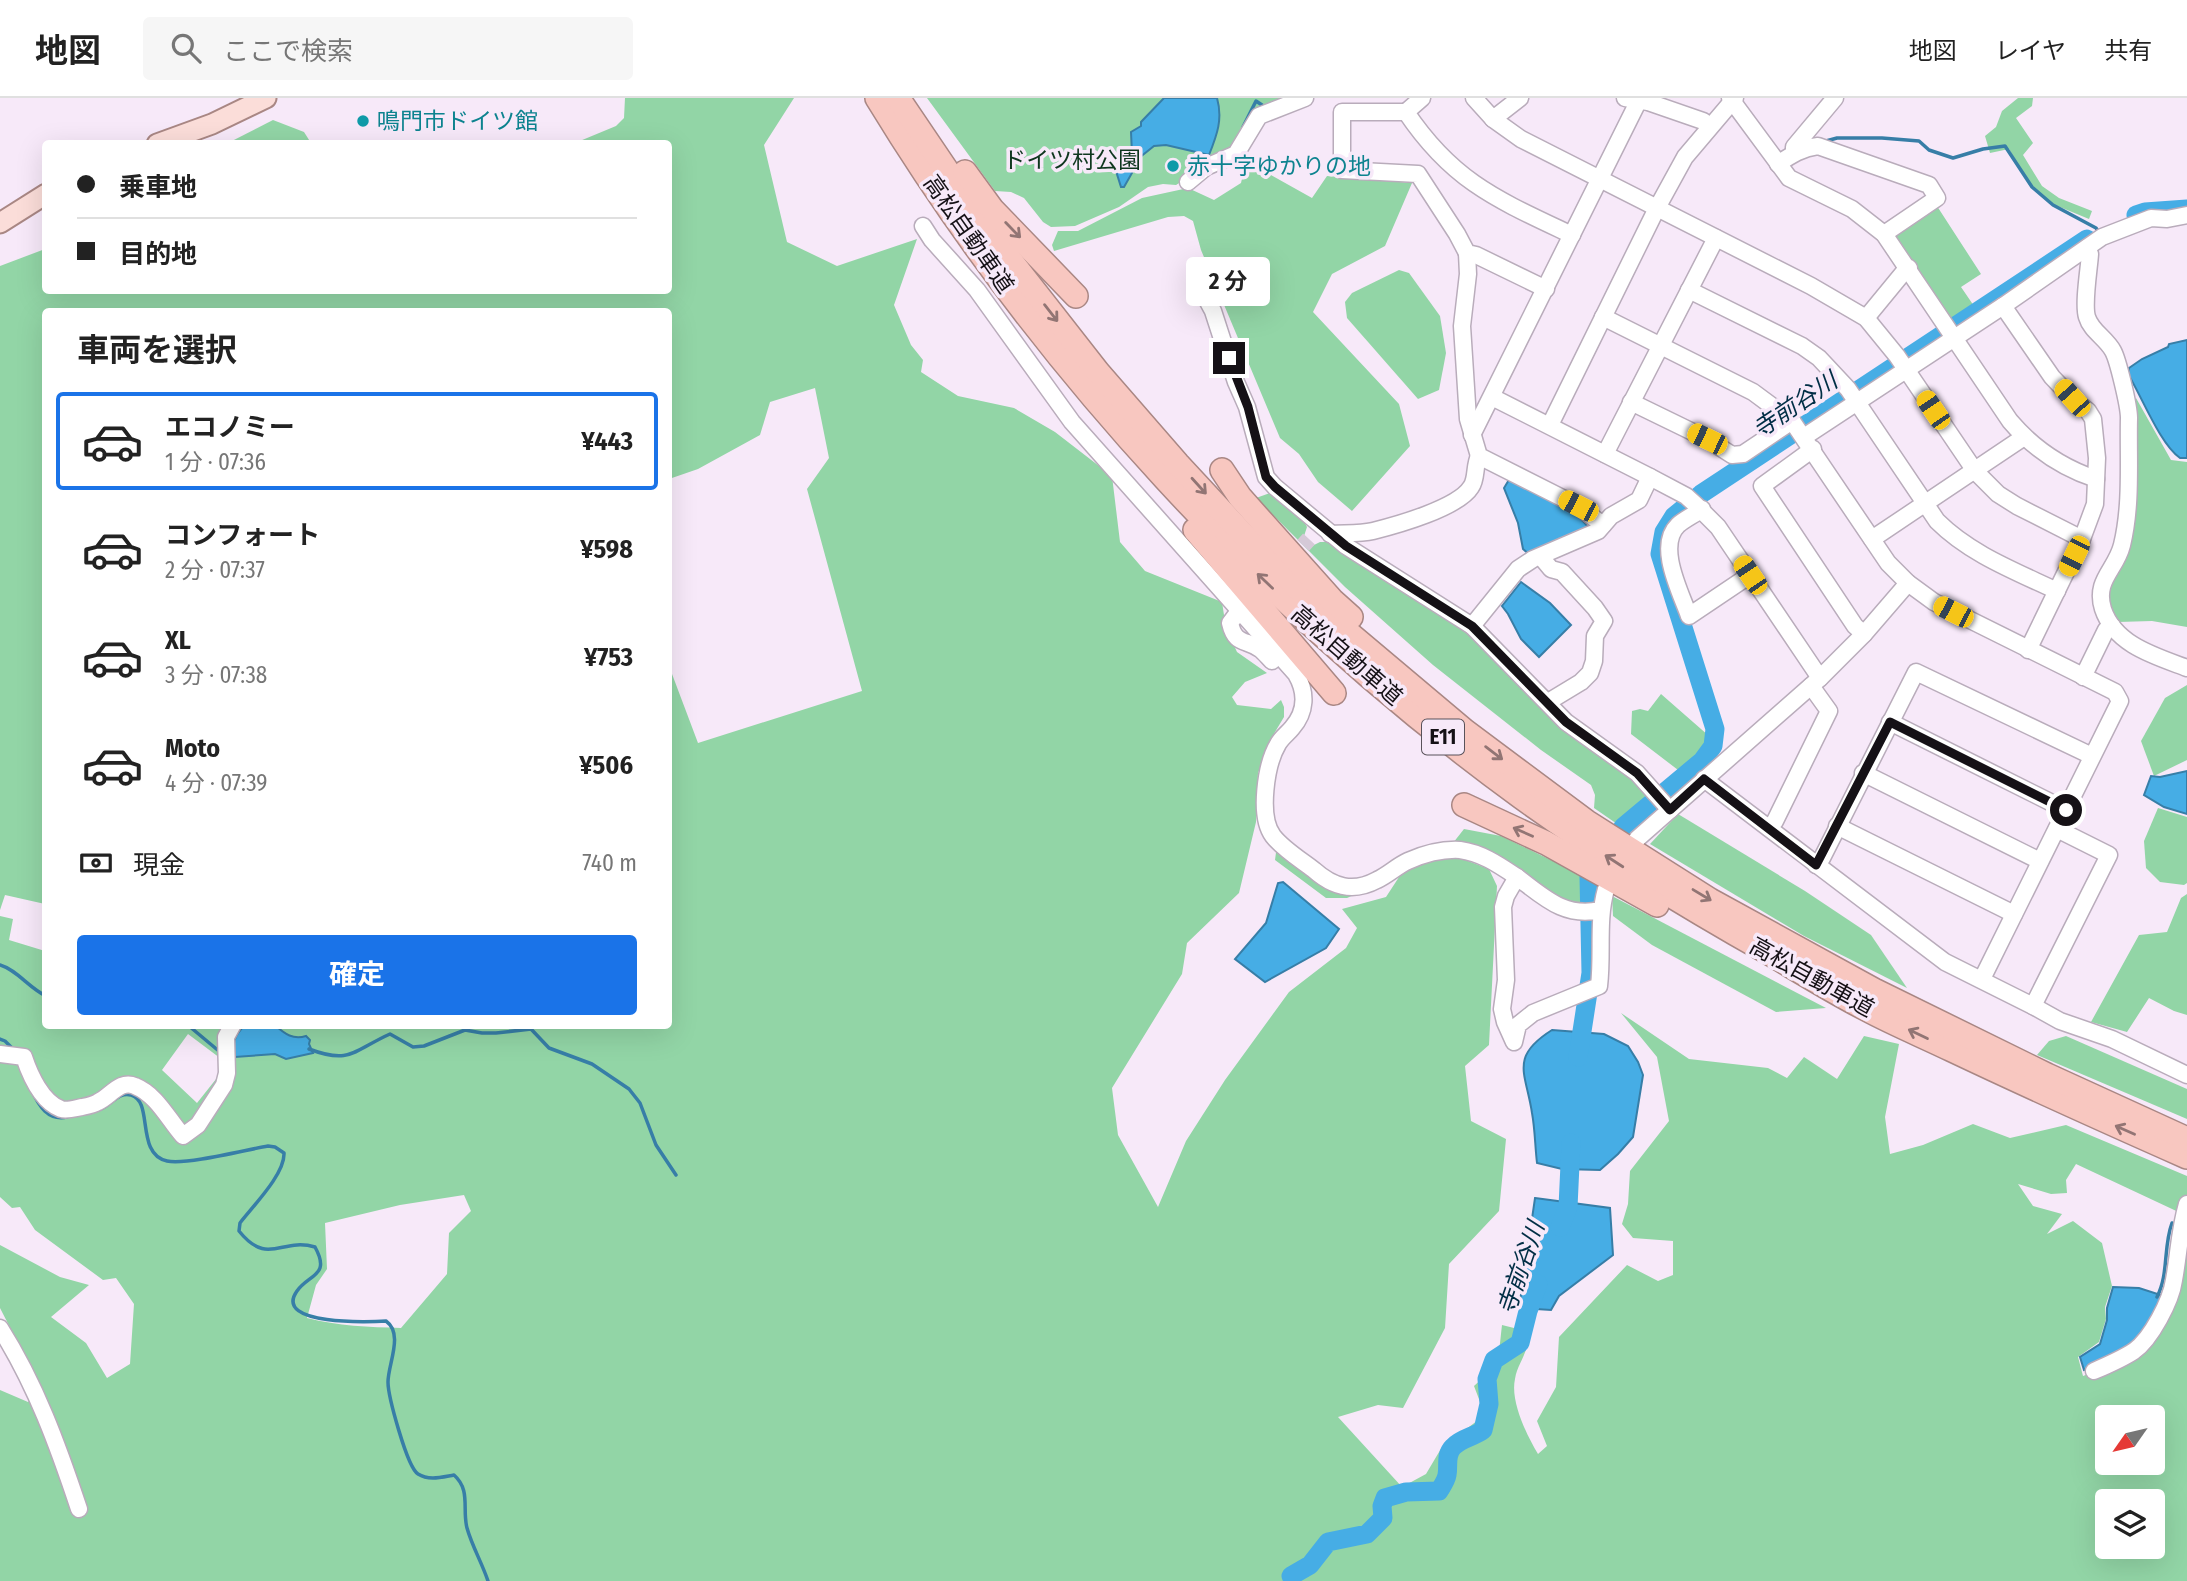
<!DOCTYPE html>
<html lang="ja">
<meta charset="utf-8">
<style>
:root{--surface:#fff;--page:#f6f6f6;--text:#222;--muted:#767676;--line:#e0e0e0;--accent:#1a73e8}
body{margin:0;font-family:"Fira Sans Condensed","Noto Sans JP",sans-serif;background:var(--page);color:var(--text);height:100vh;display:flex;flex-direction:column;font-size:26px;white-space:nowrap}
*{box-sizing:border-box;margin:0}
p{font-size:23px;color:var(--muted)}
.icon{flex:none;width:38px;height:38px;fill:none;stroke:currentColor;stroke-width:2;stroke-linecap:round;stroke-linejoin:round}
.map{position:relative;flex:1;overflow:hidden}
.drawer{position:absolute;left:42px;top:210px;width:630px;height:721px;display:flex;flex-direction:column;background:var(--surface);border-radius:7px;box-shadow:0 7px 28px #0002}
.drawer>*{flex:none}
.banner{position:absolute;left:42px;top:42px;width:630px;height:154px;border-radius:7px;box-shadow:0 7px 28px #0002;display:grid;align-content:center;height:154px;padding:0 35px;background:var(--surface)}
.needle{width:46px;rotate:236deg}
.buttons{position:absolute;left:2095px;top:1307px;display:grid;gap:14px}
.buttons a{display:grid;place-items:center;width:70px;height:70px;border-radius:7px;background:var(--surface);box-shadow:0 7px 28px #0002;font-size:35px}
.end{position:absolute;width:32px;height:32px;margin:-16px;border:9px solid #151116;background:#fff;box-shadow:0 0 0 4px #fff}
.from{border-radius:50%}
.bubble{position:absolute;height:49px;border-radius:7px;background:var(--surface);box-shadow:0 7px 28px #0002;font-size:23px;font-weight:700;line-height:49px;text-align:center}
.car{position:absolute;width:21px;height:42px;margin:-21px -10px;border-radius:9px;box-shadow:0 0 5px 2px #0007;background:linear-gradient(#f5c518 24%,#345 0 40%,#f5c518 0 76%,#345 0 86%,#f5c518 0)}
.banner b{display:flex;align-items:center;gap:24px;height:66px;font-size:26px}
.banner b+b{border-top:2px solid var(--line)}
.banner i{width:18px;height:18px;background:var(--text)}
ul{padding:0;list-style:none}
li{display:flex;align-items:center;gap:21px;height:98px;margin:0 14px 10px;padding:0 21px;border:4px solid transparent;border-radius:7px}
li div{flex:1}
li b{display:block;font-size:26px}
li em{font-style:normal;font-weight:700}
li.selected{border-color:var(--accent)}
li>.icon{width:63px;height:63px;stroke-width:1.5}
h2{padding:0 35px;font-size:32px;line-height:84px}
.pay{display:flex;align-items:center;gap:18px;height:77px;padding:0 35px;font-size:26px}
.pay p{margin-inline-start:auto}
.primary-button{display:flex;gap:14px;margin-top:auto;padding:14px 35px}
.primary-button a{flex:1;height:80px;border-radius:7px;background:var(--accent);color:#fff;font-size:28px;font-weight:700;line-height:80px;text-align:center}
header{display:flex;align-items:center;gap:42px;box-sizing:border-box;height:98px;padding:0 35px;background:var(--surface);border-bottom:2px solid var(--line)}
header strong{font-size:33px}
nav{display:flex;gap:38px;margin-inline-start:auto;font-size:24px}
.search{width:490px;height:63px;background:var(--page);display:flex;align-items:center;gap:18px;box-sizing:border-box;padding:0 24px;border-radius:7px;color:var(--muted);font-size:26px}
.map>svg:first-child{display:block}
.green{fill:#92d5a6;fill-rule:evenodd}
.water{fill:#46ade5;stroke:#377ea7;stroke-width:2}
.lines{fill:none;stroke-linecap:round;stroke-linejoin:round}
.stream{stroke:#377ea7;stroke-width:3.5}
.river{stroke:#46ade5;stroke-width:19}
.minor-tunnel{stroke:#d5c9d7;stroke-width:16;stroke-dasharray:16 8;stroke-linecap:butt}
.minor-casing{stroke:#b9acbb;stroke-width:19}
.major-casing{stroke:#a98784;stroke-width:23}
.highway-casing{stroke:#a98784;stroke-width:26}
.minor{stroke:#fff;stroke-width:16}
.major{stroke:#fbddd9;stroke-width:19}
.highway{stroke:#f8c7c0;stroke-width:23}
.oneway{stroke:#927574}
.route{stroke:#151116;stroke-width:9}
.culture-dot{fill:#0f9aa8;stroke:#f7e9f9;stroke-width:2.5}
.labels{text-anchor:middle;stroke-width:7;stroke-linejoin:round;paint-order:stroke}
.shield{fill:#f7e9f9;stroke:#59525a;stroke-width:2}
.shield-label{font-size:21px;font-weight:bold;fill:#151116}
.culture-label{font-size:23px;fill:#0d838f;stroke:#f7e9f9;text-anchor:start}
.park-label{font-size:23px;fill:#0e361e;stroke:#f7e9f9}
.street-label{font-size:23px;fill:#151116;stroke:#f7e9f9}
.water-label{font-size:24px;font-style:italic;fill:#002e45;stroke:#f7e9f9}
</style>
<header>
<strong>地図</strong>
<div class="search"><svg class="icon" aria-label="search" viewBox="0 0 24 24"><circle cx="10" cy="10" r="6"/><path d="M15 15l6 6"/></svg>ここで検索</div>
<nav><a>地図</a><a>レイヤ</a><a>共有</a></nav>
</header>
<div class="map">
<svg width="2187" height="1483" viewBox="0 0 2187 1483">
<rect width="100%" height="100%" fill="#f7e9f9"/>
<g class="green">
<path d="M625 0H794L764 47 787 144 837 168 917 141 894 207 911 247 923 262 921 274 958 298 1014 310 1055 334 1112 378 1120 444 1145 473 1222 504 1226 530 1237 554 1267 575 1245 584 1232 599 1237 607 1271 611 1281 602 1284 609V619L1275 634 1258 675 1256 724 1239 795 1187 845 1182 876 1112 990 1118 1037 1158 1109 1186 1043 1225 982 1289 894 1346 850 1357 830 1342 811 1386 799 1401 776 1433 759 1463 761 1489 771 1497 788 1489 947 1465 968 1471 1023 1506 1041 1499 1113 1449 1166 1445 1230 1403 1310 1378 1307 1338 1319 1402 1389 1426 1376 1442 1349 1485 1317 1474 1288C1501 1264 1498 1261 1502 1227L1526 1233C1531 1255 1518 1262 1515 1281 1510 1303 1527 1338 1538 1356L1547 1348 1537 1323 1556 1289 1559 1239 1627 1167 1658 1183 1673 1177V1143L1633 1140 1622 1126 1628 1106 1630 1073 1669 1023 1657 959 1621 915 1689 961 1768 970 1787 980 1804 959 1837 981 1864 938 1899 946 1885 1019 1890 1056 1923 1047 1973 1026 2010 1040 2066 1027 2187 1078V1118L2076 1066 2066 1082 2067 1095 2051 1096 2018 1086 2033 1108 2062 1116 2047 1136 2073 1123 2102 1145 2112 1188 2105 1209 2106 1221 2099 1244 2078 1259 2083 1278 2110 1268 2166 1215 2186 1156 2185 1133 2187 1134V1483H0V1292L28 1304 41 1290 0 1210V1147L60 1179 89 1187 51 1219 86 1245 107 1280 130 1266 134 1206 116 1180 103 1182 35 1132 20 1109 12 1110 0 1099V818L13 821 9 842 45 853 46 928H668L669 568 698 645 862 593 807 391 829 360 815 290 770 304 760 337 698 371 669 381 668 214H46L45 806 5 797 0 812V168L45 151 46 192H668V46L575 45 616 28 624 20ZM188 936 228 966 197 1005 162 972ZM464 1097 471 1113 449 1135 447 1176 401 1230C369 1229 338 1228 307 1220L316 1187 327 1171 325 1125 400 1107ZM2107 1320H2152V1365H2107ZM2107 1404H2152V1449H2107Z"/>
<polygon points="927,0 1292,0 1259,12 1234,51 1176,87 1163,86 1148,89 1119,109 1075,128 1051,129 1043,124 1024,100 1011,94 995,93"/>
<polygon points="2018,0 2033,0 2032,8 2016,20 2033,45 2023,57 2042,88 2059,100 2092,113 2089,121 2055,107 2031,90 2009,51 1990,55 1985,38 1996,29 2002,13"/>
<polygon points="273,22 304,34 311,45 228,45"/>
<polygon points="1246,63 1312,100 1327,78 1412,85 1385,148 1332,176 1313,214 1399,306 1410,348 1352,413 1318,384 1299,356 1280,340 1201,152 1193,123 1184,118 1168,119 1054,153 1052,147 1058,133 1078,133 1142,100 1188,90 1214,102 1241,85"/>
<polygon points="1935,105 1981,176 1961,189 1974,208 1949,224 1890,137"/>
<polygon points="1399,172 1409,175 1440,218 1446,255 1439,292 1418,301 1347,220 1345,204 1352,195"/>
<polygon points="2136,300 2171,362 2187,364 2187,529 2152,523 2118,524 2109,505 2107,487 2121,467 2133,438 2136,384"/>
<polygon points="1270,395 1302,420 1307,429 1304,438 1312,448 1320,444 1328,444 1436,513 1477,543 1532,601 1576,640 1635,682 1647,699 1620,728 1594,710 1595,697 1591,687 1541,652 1433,567 1345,489 1256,400"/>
<polygon points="2187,587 2187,662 2154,678 2141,643 2165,600"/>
<polygon points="1661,596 1709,638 1707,650 1682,675 1631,636 1632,613 1640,611 1648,613"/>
<polygon points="2158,710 2187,719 2187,785 2184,787 2160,784 2146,770 2144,743"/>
<polygon points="1678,716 1805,793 1871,837 1907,890 1804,838 1650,746"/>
<polygon points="1464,731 1501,738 1580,776 1580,807 1558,803 1453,745"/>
<polygon points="1277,747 1330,790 1368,791 1347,800 1326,800 1275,762"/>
<polygon points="2187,796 2187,917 2174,913 2149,900 2127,934 2091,924 2139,837 2167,834 2181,800"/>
<polygon points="1612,798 1826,910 1776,914 1652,847 1613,818"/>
<polygon points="2066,938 2187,991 2187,1021 2037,957 2049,943"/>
</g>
<g class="water">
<path d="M1164 0H1217C1223 21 1217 37 1209 57L1166 47 1154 48 1134 64 1132 75 1124 89H1121L1116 73 1118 69 1124 66 1126 57 1129 59 1132 56 1131 34 1141 28V24Z"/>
<path d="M2187 242V360H2180C2160 346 2142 299 2128 276L2129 270 2142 261 2168 249 2169 246Z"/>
<path d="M1510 380C1538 394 1572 405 1590 432L1530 457 1523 451 1518 425 1504 390Z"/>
<polygon points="1521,484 1550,505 1571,527 1539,559 1521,541 1508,516 1502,508"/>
<polygon points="2187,673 2187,716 2164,709 2144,697 2151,678 2160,679"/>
<polygon points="1283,784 1339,831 1326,850 1265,884 1235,861 1266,825 1278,785"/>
<path d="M244 928H276C285 936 293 942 306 938L310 942 309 946 313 955 286 961 275 956 235 959C232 945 234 938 244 928Z"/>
<path d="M1552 932 1604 936 1628 948 1638 964 1643 977 1633 1039 1618 1056 1600 1072 1562 1071 1537 1065C1535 1048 1535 1031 1532 1015 1526 975 1509 959 1552 932Z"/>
<polygon points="1535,1100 1610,1110 1613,1157 1559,1198 1551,1212 1519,1210"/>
<polygon points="2113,1189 2139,1190 2167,1199 2135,1249 2103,1267 2084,1272 2080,1259 2100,1246 2107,1222 2107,1210"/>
</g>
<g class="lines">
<g class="stream">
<polyline points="1243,29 1256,3 1262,7"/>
<polyline points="1826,43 1837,40 1882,40 1919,43 1929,52 1953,60 1983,51 2005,48 2032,89 2053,107 2096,130 2098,133"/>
<path d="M0 867C17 872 29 890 46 898"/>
<polyline points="189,928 220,954"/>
<polyline points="0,941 5,943 13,951"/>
<path d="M309 951C351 967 354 952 390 936L413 949 424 948 465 932 482 935H496L531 931 549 950 592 966 629 991 640 1005 656 1047 676 1077"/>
<path d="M32 993C39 1008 48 1023 67 1019"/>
<path d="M98 1012C110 1009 118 993 131 997 154 1003 135 1056 167 1063 187 1067 245 1052 268 1048L275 1049 284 1055C285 1076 253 1108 240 1125L239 1133C268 1169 281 1139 315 1149 331 1178 309 1176 297 1193 272 1228 372 1224 386 1223 404 1236 388 1266 388 1284 388 1298 407 1369 418 1376 429 1383 442 1379 454 1377 471 1392 462 1411 467 1430 472 1448 482 1465 488 1483"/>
<path d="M2157 1199C2169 1176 2163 1149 2172 1125"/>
</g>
<g class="river">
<polyline points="2136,117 2145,114 2187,111"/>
<polyline points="1623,729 1702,663 1713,648 1715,631 1660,456 1664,434 1674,418 1701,396 2087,141"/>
<polyline points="1578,959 1591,875 1589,779"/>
<polyline points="1560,1129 1568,1109 1571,1045"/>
<path d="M1291 1478 1310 1467 1328 1444 1367 1436 1383 1420 1382 1408 1385 1400 1406 1394 1439 1393C1442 1388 1446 1383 1447 1377 1449 1367 1445 1357 1453 1349 1461 1340 1474 1339 1483 1332L1489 1306 1487 1281 1494 1262 1520 1245 1528 1213 1538 1186"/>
</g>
<polyline class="minor-tunnel" points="1287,465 1309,441"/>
<defs>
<g id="minor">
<path d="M1422 0 1406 14C1453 84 1498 102 1572 137"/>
<polyline points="1474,0 1493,21 1521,41 1811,188 1866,220 1897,258 1975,373 1998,396 2017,408 2082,441"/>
<polyline points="1625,0 1648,4 1703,23 1710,28"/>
<path d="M1730 0 1789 80 1852 111 1884 136 2010 323C2033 350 2063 370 2096 381"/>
<polyline points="1406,14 1342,14 1342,72 1418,76 1457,136 1467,155 1476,157 1546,191"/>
<polyline points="1493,21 1520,0"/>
<polyline points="1794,52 1794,49 1835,0"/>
<path d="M1778 66C1791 57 1802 50 1818 48L1929 87 1937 100 1884 136"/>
<polyline points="1188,84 1206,69 1236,56 1259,18 1305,0"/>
<path d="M923 128 932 142 977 192 1072 324 1296 576C1307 595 1306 614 1292 630 1288 635 1281 640 1278 646 1266 666 1258 718 1273 738 1283 751 1301 762 1314 772 1333 789 1353 795 1377 782 1388 777 1397 768 1408 763 1424 756 1442 751 1460 752 1482 755 1499 767 1517 779"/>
<path d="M2087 150 2090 156C2089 171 2083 206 2087 219 2091 233 2106 240 2113 253 2118 262 2129 308 2129 320 2128 361 2132 406 2122 447 2116 472 2094 482 2103 511 2115 547 2155 558 2187 570"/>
<polyline points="1467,155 1468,176 1462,228 1468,321 1479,358 1578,408 1603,427"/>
<path d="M1689 192 1802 248 1819 260 1848 291 1937 423C1970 456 2015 473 2057 493"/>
<polyline points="1206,200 1213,213 1236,284 1247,309 1266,379 1275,389 1346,448 1472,528 1566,624 1637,675 1670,712"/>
<polyline points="2003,208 2052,279 2072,300 2088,313 2093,321 2097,360 2095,406 2082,441 2028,552"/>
<polyline points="1603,219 1753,294 1792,323 1888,465 1908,485 1934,504 2115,594 2120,603 1982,881"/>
<polyline points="1866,220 1903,175 1909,170"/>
<polyline points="1492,299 1650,379 1686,398 1696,407 1718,429 1820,580"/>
<polyline points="1631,304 1707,341 1732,357 1743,356 1792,323"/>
<polyline points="1550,327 1657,110 1685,59 1735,0"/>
<polyline points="1472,337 1639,2"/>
<polyline points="1804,339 2003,208 2102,139 2151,120 2167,121 2187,117"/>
<polyline points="1813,351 1762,388 1855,528 1864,536"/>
<polyline points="1605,356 1716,140"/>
<path d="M1702 411C1694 417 1685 421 1678 427 1656 448 1681 495 1689 518L1750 477"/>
<path d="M1330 436C1344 435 1360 436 1373 433 1397 427 1458 410 1471 389 1477 381 1474 368 1479 358"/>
<polyline points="1872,441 2024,339"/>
<polyline points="1541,459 1551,471 1562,474 1595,510 1604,523 1595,538 1594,563 1590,575 1581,584 1548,604"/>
<path d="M1236 517 1230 525C1235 547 1245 541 1260 551 1264 554 1268 559 1272 563"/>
<polyline points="1472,528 1518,471 1533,461 1598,433 1611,418 1639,402 1650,379"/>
<polyline points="2083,579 2106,532 2112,528"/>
<polyline points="1890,624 2066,712"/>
<polyline points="1863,675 2040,763"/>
<polyline points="1704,681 1945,864 2033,908 2109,757 2057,731"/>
<polyline points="1837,728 2014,816"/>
<polyline points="1769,730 1775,723 1829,613 1811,588"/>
<polyline points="1637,741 1820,580 1864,536 1908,485"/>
<polyline points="1816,767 1822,760 1916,574 2092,658"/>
<path d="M1600 812C1564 820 1544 799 1517 779L1506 798 1503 809 1506 882 1502 911 1505 924 1514 944 1518 927 1533 915 1599 888C1603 855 1597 823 1606 791"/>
<polyline points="2033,908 2060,923 2112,941 2187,977"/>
<path d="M0 956 24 959C30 977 42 1004 61 1011 67 1013 76 1010 82 1009 87 1008 93 1007 98 1004 110 999 120 981 135 988 157 997 168 1021 183 1038L198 1027 224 987 227 975 226 939 232 928"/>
<path d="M0 1230C36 1287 58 1348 79 1411"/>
<path d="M2094 1273C2108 1267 2122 1261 2134 1253 2151 1241 2171 1203 2174 1182 2179 1155 2179 1134 2187 1106"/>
</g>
<g id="major">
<polyline points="157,46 212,26 266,0"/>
<polyline points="0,125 46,96"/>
</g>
<g id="highway">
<path d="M877 0C1041 269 1267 514 1521 699 1601 757 1684 807 1769 855 1801 874 1833 894 1866 911 1894 926 1923 938 1952 952 2030 989 2108 1024 2187 1059"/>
<polyline points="898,0 990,136 1098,274 1178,366 1242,435 1313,505 1465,633 1587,724 1710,802 1874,892 2047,977 2187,1041"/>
<polyline points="965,74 992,111 1076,198"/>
<polyline points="1222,372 1240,399 1332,502 1351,519"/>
<polyline points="1195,432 1334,595"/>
<polyline points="1464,707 1546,745 1657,807"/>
</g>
</defs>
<use href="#minor" class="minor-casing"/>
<use href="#major" class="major-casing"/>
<use href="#highway" class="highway-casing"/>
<use href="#minor" class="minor"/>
<use href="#major" class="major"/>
<use href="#highway" class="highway"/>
</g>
<defs><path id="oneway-shaft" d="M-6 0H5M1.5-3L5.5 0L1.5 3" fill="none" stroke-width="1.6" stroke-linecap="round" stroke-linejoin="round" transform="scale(1.75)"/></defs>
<g class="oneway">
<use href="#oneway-shaft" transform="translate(1013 132) rotate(46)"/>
<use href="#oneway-shaft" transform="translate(1051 215) rotate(52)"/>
<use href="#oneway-shaft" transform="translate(1199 388) rotate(48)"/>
<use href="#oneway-shaft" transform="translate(1265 483) rotate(-136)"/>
<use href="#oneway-shaft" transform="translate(1494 655) rotate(37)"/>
<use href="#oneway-shaft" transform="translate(1523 734) rotate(-156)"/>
<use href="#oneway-shaft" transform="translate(1614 763) rotate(-147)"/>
<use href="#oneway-shaft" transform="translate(1702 797) rotate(31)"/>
<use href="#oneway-shaft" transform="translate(1918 936) rotate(-154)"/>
<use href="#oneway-shaft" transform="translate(2125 1032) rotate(-156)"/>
</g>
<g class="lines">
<polyline class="route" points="1229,260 1248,309 1266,379 1275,389 1346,448 1472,528 1566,624 1637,675 1670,712 1704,681 1816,767 1890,624 2066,712"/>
</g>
<g class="culture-dot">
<circle cx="363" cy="23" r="7"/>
<circle cx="1173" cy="68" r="7"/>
</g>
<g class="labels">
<rect class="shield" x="1422" y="621.5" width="42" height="35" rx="5"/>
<g class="shield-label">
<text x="1443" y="646">E11</text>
</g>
<g class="culture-label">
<text x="377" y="31">鳴門市ドイツ館</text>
<text x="1187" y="76">赤十字ゆかりの地</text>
</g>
<g class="park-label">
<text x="1072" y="70">ドイツ村公園</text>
</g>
<g class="street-label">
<text transform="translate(969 136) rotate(55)" y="8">高松自動車道</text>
<text transform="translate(1347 557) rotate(41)" y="8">高松自動車道</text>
<text transform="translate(1812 879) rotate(29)" y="8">高松自動車道</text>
</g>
<g class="water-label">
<text transform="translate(1795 307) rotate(-34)" y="8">寺前谷川</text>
<text transform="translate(1521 1170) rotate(-71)" y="8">寺前谷川</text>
</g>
</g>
</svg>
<div class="buttons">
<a><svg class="needle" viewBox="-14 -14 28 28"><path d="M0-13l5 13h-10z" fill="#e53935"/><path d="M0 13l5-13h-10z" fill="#767676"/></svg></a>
<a><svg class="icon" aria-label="layers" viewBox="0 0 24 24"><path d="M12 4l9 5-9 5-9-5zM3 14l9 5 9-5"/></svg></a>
</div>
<i class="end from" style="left:2066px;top:712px"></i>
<i class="end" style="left:1229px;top:260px"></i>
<div class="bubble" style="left:1186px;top:159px;width:84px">2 分</div>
<i class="car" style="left:2072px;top:300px;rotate:318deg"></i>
<i class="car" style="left:1933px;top:312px;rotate:326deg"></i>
<i class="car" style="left:1707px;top:341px;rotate:296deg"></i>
<i class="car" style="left:1578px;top:408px;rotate:297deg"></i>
<i class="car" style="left:2074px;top:458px;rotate:206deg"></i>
<i class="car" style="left:1750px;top:477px;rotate:326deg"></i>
<i class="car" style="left:1953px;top:514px;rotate:297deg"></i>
<div class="banner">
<b><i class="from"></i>乗車地</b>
<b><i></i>目的地</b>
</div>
<section class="drawer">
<h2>車両を選択</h2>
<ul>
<li class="selected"><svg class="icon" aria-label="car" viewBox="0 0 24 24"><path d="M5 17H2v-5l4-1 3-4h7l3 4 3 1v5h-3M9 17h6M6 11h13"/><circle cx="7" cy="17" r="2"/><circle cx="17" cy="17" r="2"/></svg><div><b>エコノミー</b><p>1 分 · 07:36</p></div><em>¥443</em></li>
<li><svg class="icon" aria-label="car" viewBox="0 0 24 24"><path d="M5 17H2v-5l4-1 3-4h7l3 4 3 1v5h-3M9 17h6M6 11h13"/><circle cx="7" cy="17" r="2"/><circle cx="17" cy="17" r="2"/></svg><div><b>コンフォート</b><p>2 分 · 07:37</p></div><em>¥598</em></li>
<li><svg class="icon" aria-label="car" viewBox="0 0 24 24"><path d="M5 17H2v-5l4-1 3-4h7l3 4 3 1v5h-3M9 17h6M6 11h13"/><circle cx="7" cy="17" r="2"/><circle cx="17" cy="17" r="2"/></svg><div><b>XL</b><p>3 分 · 07:38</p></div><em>¥753</em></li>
<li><svg class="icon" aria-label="car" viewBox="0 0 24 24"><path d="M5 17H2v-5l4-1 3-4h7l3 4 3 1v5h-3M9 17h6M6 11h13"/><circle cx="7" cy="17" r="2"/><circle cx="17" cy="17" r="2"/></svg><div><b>Moto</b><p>4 分 · 07:39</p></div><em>¥506</em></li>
</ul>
<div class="pay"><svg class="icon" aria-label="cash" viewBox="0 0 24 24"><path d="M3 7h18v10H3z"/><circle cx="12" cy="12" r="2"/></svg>現金<p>740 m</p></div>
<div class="primary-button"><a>確定</a></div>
</section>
</div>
